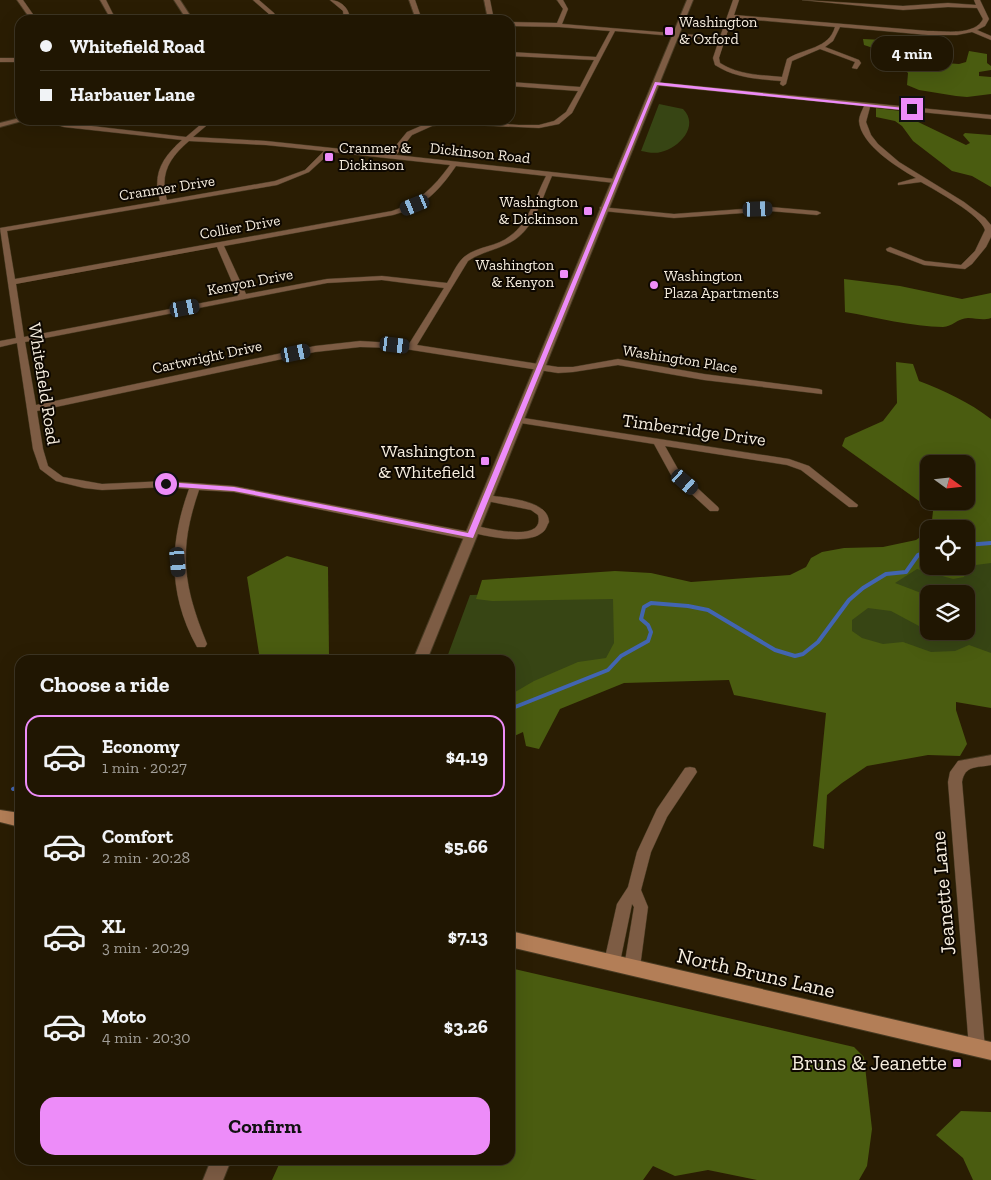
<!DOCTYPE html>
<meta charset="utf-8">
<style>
:root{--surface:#201602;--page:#281f0c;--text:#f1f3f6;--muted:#a29f99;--line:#3d3524;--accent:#ed8cf9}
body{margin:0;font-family:"Zilla Slab",serif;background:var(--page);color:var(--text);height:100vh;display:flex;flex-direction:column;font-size:19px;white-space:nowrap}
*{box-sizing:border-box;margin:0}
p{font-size:16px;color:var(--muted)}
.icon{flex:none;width:28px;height:28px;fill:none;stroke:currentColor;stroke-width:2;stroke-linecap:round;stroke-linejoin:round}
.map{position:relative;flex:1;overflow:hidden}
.side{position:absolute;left:15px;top:655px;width:500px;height:510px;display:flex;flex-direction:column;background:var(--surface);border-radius:15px;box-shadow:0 5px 20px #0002,0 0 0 1px var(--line)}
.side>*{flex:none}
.top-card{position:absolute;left:15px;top:15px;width:500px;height:110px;border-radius:15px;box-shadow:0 5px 20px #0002,0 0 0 1px var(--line);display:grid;align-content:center;height:110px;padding:0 25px;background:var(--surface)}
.needle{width:32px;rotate:105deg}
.controls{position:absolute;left:920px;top:455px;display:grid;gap:10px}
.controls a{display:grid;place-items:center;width:55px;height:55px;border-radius:10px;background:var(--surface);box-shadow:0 5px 20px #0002,0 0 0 1px var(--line);font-size:25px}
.end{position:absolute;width:22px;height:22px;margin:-11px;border:6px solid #ed8cf9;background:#111;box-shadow:0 0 0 2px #111}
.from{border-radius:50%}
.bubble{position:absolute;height:35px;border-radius:15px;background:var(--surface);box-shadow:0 5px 20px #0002,0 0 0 1px var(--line);font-size:16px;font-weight:700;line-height:35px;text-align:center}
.car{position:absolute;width:15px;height:30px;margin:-15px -8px;border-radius:6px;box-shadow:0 0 4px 1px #0007;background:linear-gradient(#222 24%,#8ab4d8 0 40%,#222 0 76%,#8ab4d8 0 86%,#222 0)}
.top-card b{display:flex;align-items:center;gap:18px;height:48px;font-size:19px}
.top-card b+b{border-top:1px solid var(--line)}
.top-card i{width:12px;height:12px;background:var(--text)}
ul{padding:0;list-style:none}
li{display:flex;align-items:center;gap:15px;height:82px;margin:0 10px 8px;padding:0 15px;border:2px solid transparent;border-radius:15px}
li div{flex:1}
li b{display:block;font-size:19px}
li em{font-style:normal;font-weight:700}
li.active{border-color:var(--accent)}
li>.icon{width:45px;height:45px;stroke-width:1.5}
h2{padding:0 25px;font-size:22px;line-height:60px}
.cta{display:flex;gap:10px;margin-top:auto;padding:10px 25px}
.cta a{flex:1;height:58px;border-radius:15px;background:var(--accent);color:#111;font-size:20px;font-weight:700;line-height:58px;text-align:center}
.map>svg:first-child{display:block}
.green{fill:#374514;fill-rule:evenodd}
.forest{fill:#4a5c10;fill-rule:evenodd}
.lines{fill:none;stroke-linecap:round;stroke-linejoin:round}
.stream{stroke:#4265b1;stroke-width:4}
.minor-casing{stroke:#473a22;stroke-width:1}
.tertiary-casing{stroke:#473a22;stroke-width:2}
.secondary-casing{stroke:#473a22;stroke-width:2}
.minor{fill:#7d5c44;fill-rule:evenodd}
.tertiary{fill:#7d5c44;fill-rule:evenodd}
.secondary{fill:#b37e57;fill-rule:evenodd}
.route{fill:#ed8cf9}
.poi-dot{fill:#ed8cf9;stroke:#0e0801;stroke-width:2}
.labels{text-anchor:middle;stroke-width:4;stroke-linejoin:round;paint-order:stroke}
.far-poi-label{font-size:15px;fill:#f6edde;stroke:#0e0801;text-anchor:start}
.far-street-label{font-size:15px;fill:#f6edde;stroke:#0e0801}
.street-label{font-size:18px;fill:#f6edde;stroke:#0e0801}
.poi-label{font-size:18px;fill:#f6edde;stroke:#0e0801;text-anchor:end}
.near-street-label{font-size:21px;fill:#f6edde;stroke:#0e0801}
.near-poi-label{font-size:21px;fill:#f6edde;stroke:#0e0801;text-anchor:end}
</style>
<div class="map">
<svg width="991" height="1180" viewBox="0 0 991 1180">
<rect width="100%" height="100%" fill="#2a1d03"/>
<g class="green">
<path d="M659 104 683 109C700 126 679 148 661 152 654 154 647 152 641 151Z"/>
<path d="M991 553V683L637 669 510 717V660H446L470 595 649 590 929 566H966ZM929 594H966V631H929Z"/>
</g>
<g class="forest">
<path d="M863 39 924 42 933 52 944 57 945 63 959 64 966 62 969 51 987 54V63L991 66V70L979 72V76L991 77V94L967 97 956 96 919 90 907 85 908 73C894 59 883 51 864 45Z"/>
<polygon points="876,108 909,112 914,120 966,145 970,143 963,135 965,133 991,135 991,187 972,176 952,171 913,141 902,126 895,121 876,117"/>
<path d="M844 279 900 286 962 299 991 293V318C982 321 977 318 968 318 958 318 952 327 943 327 913 327 875 317 845 312Z"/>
<path d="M896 362 913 364 919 381C945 391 969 402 991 419V563L968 566 964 577 953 579 917 569 895 583 929 596V625L919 626 891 611 868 608 852 620V631L862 638 883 644 903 642 931 652 955 651 969 645 991 653V708L956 702V710L967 744 960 756 928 755 867 766 842 783 827 795 824 849 813 846 826 713 734 695 729 680 624 683 560 709 539 749 526 746 523 732 510 738V695L534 681 578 662 606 658 614 643 613 599 492 601 476 599 482 580 615 571 651 573 691 582 790 575 806 567 811 558 822 552 844 548 883 547 916 540 929 531V566H966V529H931L933 511 842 446 845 438 883 421 897 403ZM929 464H966V501H929Z"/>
<polygon points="287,556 328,567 329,655 325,660 260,660 247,577"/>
<polygon points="510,968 854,1047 864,1057 872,1129 867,1166 859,1180 757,1180 708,1170 675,1176 653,1166 643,1180 272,1180 281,1160 510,1160"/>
<polygon points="961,1111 991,1112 991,1180 973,1180 963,1158 936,1135"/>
</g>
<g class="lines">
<g class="stream">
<polyline points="966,545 991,543"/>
<polyline points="510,709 608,670 621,656 648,641 651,632 648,625 641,619 644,607 651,603 688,606 708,610 775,650 795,656 803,654 818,642 849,600 863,588 886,574 906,572 918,555 929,550"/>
<polyline points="13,789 20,787"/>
</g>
<defs>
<g id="minor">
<polygon points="17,0 23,0 37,20 31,20"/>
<polygon points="100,0 106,0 113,14 130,20 122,20 109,16"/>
<polygon points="253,0 259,0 274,13 278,20 272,20 270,15"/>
<path d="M330 0C341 0 350 9 350 20H344L343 11Z"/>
<polygon points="409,0 415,0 422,20 416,20"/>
<polygon points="484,0 490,0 494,20 488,20"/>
<path d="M557 0H563L568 9 562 24 720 37 733 0H739L734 15 928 31C944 31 975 36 983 19L977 8 948 7 903 10 802 0 903 6 948 3 976 5 974 0H980L989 19 985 26 977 30 991 36V40L972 32 957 35H928L840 27 833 41 825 47 859 60 861 63 857 69 852 68 855 62 820 49 792 61 786 84 783 86 780 84 781 81C758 79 735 78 715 65L713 58 719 40 615 31 572 113 559 124 539 128 451 124 432 126 412 135 396 155 615 179 618 181 615 183 552 176C542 198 534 230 511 242 497 250 481 252 468 261L417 345 558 367H573L618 359 704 374 819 389 822 390V394L704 380 618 365 573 372 558 373 399 348 360 347 315 352 37 411 43 449 48 466 63 477 102 484 166 481 234 486 470 532 475 536 470 540 234 492 199 490C178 551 183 585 207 644L205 647H197C168 594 169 544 189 489L166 487 102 490 84 488 56 481 40 469 33 449 17 343 0 347V341L16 338 0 228 160 201C152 174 162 158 182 140L64 127 40 120 186 137 206 120H213L193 137 266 141 389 154 407 132 430 122 451 120 519 125H539L554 121 566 112 578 91 510 86V82L580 87 594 60 510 56V52L596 57 610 31 559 27 510 26V22L557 23 563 9ZM732 18 835 27C829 49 804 48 787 59L782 77C760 75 739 75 720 63L719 58ZM189 141 266 145 324 151 305 170 275 181 167 200C159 174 170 157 189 141ZM331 152 450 165C433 188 419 202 392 211L15 279 7 231 277 185 309 172ZM456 166 546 176C536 195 529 223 510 236 497 247 477 246 464 257 457 263 452 275 447 283L382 276 327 279 246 294 224 246 393 215C425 206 438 192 456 166ZM217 247 238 296 24 337 16 284ZM382 280 444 288 409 344 360 341 315 346 36 405 25 342 327 283Z"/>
<polygon points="189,14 187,17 143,20 146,18"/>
<rect x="0" y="58" width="20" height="4"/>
<path d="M655 82 991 115V119L870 107 866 122 871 135 878 144 899 162 964 202 985 218 991 225V237L986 247 972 264 965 269 924 265 887 251 886 249 890 247 925 261 961 265 975 251 985 230C981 215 935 190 921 182L898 185V183L916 178C897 167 861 145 859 121 859 116 862 111 864 106L653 85 652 84Z"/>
<polygon points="600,207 674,214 770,207 817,211 821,213 817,215 770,211 674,218 603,211 600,211"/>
<polygon points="517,417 789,459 809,466 858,505 857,507 849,507 801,470 787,465 665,446 679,471 718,507 719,509 718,511 710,511 671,475 654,444 514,422 512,420"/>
<path d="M486 495C504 498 548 499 549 522 547 525 546 530 543 532 527 546 487 536 469 532L468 529 469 526 473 525C486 528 546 544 538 515L531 510 482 500 481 498Z"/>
<path d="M991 755V765C976 768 965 765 962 782L985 1048 983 1054 977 1056 971 1054 969 1048 948 782 950 772 958 761Z"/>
<polygon points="690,767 695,768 697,772 667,817 651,852 641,890 648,907 640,967 637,972 632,974 627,972 624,967 634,907 632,904 620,962 617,967 612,969 607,967 604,962 617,904 628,887 637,852 657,809 685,768"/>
</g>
<g id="tertiary">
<polygon points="174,0 180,0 193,20 187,20"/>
<polygon points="687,0 693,0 427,660 413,660"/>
<polygon points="20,118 20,120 24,120 22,121 0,127 0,123"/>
<polygon points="211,1160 231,1160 223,1180 203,1180"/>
</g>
<g id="secondary">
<polygon points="0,810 20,813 20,827 0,822"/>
<polygon points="510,931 991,1042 991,1060 510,947"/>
</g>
</defs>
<use href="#minor" class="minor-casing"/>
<use href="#tertiary" class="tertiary-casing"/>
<use href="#secondary" class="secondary-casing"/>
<use href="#minor" class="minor"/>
<use href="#tertiary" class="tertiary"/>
<use href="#secondary" class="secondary"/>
</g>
<polygon class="route" points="655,82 914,109 912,111 657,85 473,538 234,491 164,486 164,482 166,482 234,487 468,533"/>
<g class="poi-dot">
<rect x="664" y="26" width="10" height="10" rx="2.5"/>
<rect x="324" y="152" width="10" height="10" rx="2.5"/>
<rect x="583" y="206" width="10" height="10" rx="2.5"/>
<rect x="559" y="269" width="10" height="10" rx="2.5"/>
<circle cx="654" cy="285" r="5"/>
<rect x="480" y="456" width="10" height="10" rx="2.5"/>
<rect x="952" y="1058" width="10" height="10" rx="2.5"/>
</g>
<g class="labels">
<g class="far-poi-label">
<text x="679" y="27">Washington<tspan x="679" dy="17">&amp; Oxford</tspan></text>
<text x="339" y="153">Cranmer &amp;<tspan x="339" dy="17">Dickinson</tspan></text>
<text x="578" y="207" text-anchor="end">Washington<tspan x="578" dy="17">&amp; Dickinson</tspan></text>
<text x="554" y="270" text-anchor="end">Washington<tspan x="554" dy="17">&amp; Kenyon</tspan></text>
<text x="664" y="281">Washington<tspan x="664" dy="17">Plaza Apartments</tspan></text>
</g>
<g class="far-street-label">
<text transform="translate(480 153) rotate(6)" y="5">Dickinson Road</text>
<text transform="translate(167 188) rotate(-9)" y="5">Cranmer Drive</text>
<text transform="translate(240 227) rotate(-10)" y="5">Collier Drive</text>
<text transform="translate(250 282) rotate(-11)" y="5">Kenyon Drive</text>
<text transform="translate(207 357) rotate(-12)" y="5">Cartwright Drive</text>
<text transform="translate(680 359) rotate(9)" y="5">Washington Place</text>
</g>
<g class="street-label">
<text transform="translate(44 384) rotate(81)" y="6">Whitefield Road</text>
<text transform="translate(694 430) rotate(8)" y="6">Timberridge Drive</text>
</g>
<g class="poi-label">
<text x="475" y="457">Washington<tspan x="475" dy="21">&amp; Whitefield</tspan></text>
</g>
<g class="near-street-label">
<text transform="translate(943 893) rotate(-95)" y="7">Jeanette Lane</text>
<text transform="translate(756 973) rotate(13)" y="7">North Bruns Lane</text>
</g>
<g class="near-poi-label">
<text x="947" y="1070">Bruns &amp; Jeanette</text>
</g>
</g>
</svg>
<div class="controls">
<a><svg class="needle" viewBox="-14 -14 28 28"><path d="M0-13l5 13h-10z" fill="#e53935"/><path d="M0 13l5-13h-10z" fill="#a29f99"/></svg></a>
<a><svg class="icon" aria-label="locate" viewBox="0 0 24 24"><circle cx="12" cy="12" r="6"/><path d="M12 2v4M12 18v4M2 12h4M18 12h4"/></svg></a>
<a><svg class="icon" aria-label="layers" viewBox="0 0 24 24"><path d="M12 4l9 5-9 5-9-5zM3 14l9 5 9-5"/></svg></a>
</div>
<i class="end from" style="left:166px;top:484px"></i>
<i class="end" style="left:912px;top:109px"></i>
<div class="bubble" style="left:871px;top:36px;width:82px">4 min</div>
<i class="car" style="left:415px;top:205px;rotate:248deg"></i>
<i class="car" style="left:758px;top:209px;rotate:88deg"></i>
<i class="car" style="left:185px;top:308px;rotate:79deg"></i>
<i class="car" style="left:395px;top:345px;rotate:97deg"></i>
<i class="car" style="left:296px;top:353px;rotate:78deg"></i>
<i class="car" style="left:685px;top:482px;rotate:131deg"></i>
<i class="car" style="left:178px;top:562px;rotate:175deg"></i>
<div class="top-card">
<b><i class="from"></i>Whitefield Road</b>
<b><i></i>Harbauer Lane</b>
</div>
<section class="side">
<h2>Choose a ride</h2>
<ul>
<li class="active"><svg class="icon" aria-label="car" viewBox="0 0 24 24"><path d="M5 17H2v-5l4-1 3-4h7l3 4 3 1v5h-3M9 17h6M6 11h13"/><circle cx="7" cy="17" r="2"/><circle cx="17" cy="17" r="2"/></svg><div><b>Economy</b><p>1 min · 20:27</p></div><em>$4.19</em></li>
<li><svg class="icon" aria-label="car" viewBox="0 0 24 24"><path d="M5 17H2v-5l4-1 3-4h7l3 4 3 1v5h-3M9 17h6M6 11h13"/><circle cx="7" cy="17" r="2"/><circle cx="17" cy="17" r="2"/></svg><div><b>Comfort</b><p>2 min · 20:28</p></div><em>$5.66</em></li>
<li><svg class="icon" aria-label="car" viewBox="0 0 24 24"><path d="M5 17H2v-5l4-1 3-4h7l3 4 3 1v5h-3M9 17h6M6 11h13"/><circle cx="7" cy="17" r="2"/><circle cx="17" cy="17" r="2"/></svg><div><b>XL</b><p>3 min · 20:29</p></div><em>$7.13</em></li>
<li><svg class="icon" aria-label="car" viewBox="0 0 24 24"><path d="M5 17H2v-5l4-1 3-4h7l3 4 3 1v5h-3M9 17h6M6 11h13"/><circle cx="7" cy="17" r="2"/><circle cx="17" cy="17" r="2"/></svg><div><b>Moto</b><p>4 min · 20:30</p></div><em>$3.26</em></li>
</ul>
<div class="cta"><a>Confirm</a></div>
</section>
</div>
